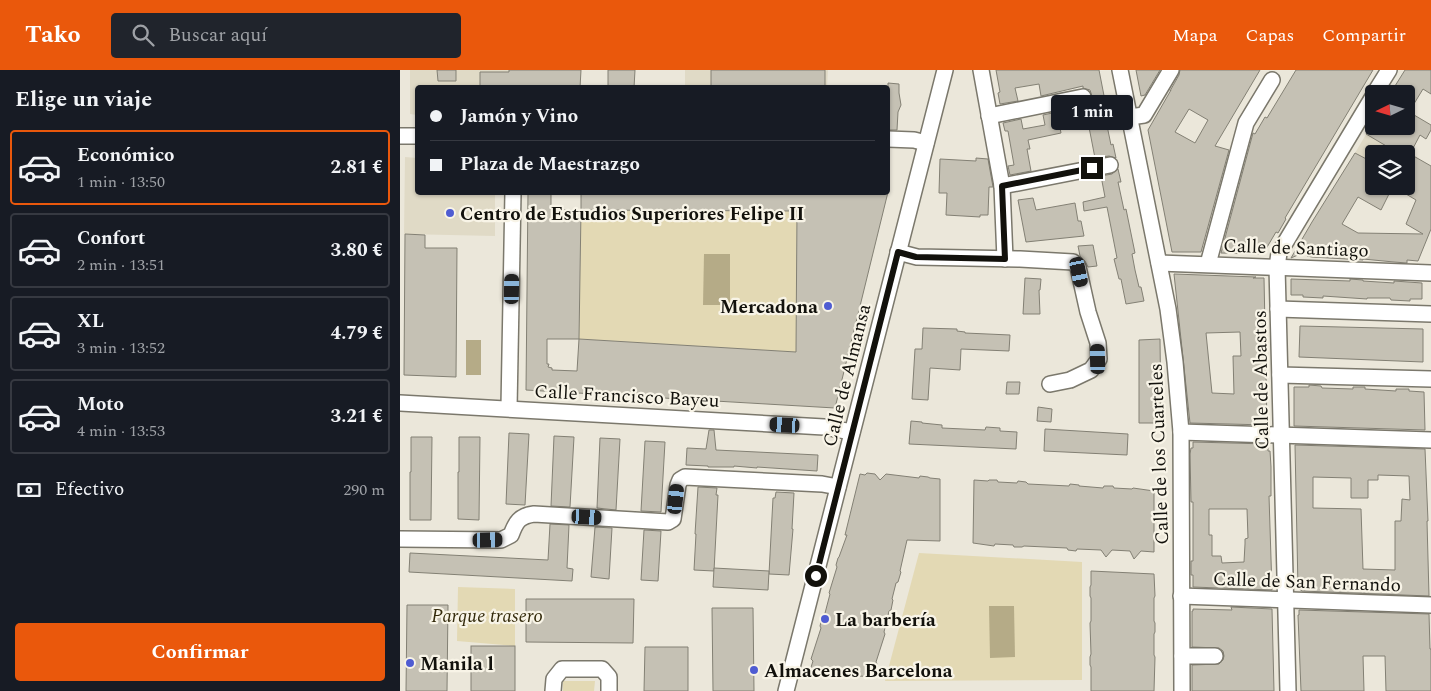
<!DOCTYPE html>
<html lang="es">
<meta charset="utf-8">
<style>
:root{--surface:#171b24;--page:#20242c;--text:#f1f3f6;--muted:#9ea1a6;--line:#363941;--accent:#ea580c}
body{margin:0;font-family:Spectral,serif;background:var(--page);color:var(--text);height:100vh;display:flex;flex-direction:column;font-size:19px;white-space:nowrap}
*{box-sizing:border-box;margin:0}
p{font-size:16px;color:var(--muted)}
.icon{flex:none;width:28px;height:28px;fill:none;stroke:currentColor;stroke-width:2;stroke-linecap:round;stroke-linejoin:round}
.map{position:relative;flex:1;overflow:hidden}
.panel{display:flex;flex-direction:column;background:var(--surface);width:400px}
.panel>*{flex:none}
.top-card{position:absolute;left:15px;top:15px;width:475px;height:110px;border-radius:5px;box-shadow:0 1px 4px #0004;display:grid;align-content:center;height:110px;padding:0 15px;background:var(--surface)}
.needle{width:32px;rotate:265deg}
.fabs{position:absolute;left:965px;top:15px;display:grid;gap:10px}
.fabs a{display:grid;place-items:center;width:50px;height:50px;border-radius:5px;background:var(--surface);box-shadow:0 1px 4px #0004;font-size:25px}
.end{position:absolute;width:22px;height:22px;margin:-11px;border:6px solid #12110c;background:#fff;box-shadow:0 0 0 2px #fff}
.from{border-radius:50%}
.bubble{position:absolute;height:35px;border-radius:5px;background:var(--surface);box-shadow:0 1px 4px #0004;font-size:16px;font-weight:700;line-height:35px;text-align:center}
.car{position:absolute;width:15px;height:30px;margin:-15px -8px;border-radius:6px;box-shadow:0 0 4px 1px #0007;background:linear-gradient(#222 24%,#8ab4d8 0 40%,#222 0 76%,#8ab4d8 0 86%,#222 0)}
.top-card b{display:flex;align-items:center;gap:18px;height:48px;font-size:19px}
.top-card b+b{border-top:1px solid var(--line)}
.top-card i{width:12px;height:12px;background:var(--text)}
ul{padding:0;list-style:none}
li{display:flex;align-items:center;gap:15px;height:75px;margin:0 10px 8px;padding:0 5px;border:2px solid var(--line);border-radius:5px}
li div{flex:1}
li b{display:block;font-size:19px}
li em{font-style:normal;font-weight:700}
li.on{border-color:var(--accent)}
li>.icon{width:45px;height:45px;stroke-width:1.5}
h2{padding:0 15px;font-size:22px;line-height:60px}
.pay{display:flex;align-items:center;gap:12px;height:55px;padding:0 15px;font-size:19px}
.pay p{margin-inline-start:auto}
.button{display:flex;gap:10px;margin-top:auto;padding:10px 15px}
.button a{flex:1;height:58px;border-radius:5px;background:var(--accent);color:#fff;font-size:20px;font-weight:700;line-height:58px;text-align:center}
header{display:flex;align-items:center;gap:30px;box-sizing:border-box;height:70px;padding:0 25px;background:var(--accent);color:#fff}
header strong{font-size:24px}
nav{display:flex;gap:28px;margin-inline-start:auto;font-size:18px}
.search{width:350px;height:45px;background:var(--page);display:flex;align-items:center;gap:12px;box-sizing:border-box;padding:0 18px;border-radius:5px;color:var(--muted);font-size:19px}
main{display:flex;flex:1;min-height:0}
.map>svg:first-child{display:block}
.built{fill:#e0dac6}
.green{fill:#e3d9b4}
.water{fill:#b5ab87}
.building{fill:#c5c1b4;stroke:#838074;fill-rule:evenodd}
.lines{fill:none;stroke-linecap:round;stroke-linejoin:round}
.street-casing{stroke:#7b786c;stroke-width:18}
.street{stroke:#fff;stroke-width:15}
.route{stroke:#12110c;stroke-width:6}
.poi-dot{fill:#4f5cd2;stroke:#f8f4e7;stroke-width:2}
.labels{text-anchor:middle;stroke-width:4.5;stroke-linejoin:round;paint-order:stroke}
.poi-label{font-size:19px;font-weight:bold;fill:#12110c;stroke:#f8f4e7;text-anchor:start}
.street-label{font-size:19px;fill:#12110c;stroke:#f8f4e7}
.park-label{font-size:19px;font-style:italic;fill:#332a0b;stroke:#f8f4e7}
</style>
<header>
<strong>Tako</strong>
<div class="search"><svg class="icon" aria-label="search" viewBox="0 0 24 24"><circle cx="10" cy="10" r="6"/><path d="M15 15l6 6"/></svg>Buscar aquí</div>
<nav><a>Mapa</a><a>Capas</a><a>Compartir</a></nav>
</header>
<main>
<section class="panel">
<h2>Elige un viaje</h2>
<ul>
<li class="on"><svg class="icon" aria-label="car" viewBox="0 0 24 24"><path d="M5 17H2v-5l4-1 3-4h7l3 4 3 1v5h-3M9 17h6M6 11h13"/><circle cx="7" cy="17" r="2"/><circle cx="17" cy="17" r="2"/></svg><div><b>Económico</b><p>1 min · 13:50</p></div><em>2.81 €</em></li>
<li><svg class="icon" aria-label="car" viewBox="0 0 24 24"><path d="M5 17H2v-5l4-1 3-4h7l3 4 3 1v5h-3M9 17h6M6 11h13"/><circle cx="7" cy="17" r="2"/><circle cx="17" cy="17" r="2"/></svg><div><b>Confort</b><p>2 min · 13:51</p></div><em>3.80 €</em></li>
<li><svg class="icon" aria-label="car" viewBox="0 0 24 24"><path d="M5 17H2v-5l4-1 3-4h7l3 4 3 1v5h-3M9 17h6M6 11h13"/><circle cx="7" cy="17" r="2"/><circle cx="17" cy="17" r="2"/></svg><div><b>XL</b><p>3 min · 13:52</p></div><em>4.79 €</em></li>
<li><svg class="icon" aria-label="car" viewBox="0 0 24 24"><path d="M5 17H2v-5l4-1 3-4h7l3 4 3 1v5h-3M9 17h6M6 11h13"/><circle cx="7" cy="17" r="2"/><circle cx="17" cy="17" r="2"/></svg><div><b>Moto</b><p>4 min · 13:53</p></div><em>3.21 €</em></li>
</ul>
<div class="pay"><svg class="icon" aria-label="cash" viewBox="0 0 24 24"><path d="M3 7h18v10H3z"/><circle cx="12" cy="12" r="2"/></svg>Efectivo<p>290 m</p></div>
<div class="button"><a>Confirmar</a></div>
</section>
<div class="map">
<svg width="1031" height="621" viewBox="0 0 1031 621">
<rect width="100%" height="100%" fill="#ebe7da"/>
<g class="built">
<polygon points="10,0 181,0 180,17 18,18 17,45 10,44"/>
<polygon points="285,0 428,0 427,17 285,18"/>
<polygon points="971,56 1012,80 1006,91 1006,84 974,84 974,93 955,83"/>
<polygon points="5,87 17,88 18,122 95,123 95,166 4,164"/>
</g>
<g class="green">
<polygon points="181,140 397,141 396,282 179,269"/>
<polygon points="519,483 682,492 682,610 485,611"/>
<polygon points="58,517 115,519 115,576 57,571"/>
<polygon points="163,611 195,611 194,621 163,621"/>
</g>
<g class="water">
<polygon points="304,184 330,184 330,235 303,235"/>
<rect x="66" y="270" width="15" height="35"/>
<polygon points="589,536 614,536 615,587 590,588"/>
</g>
<g class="building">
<polygon points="37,0 56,0 56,11 38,11"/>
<polygon points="109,0 181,0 180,18 80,18 80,2 109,2"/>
<polygon points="208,0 235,0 234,18 208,18"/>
<rect x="311" y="0" width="114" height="18"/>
<polygon points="596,0 699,0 707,41 704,41 711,75 713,74 716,88 709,86 695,88 688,52 690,51 687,35 692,30 692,26 690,20 683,18 683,16 641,26 639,14 615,18 618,31 600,34 598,23 600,22"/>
<polygon points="736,0 760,0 745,25 741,26"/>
<path d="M780 0H860L815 76 829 80 801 182H772L748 60 771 20 770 21 779 5ZM789 39 808 50 795 73 775 62Z"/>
<polygon points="896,0 973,0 885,148 886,149 878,163 876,162 863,184 821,183 853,63 855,64 865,47 867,48"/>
<polygon points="1005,0 1031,0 1031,24 1023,19 1009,42 1031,55 1031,60 1026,69 1020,65 1010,84 1031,96 1031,159 1018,191 1007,190 1007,193 994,192 963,189 963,190 912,187 907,186 907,181 891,188 912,152 955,83 974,93 974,116 993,116 981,140 958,127 942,154 958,163 1023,164 1006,154 1016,130 1006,124 1006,84 985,84 988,77 966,64 971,56 1006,56 1006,24 990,24"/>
<polygon points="488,13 499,14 499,23 501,35 498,42 497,60 488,60"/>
<polygon points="657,42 661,63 628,70 630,79 627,79 631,101 610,105 608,96 614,95 608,61 605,61 603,53 621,49 623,59 645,55 643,45"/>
<polygon points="576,88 588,89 593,117 589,117 588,145 580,145 580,147 546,145 547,123 539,123 540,89 576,91"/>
<polygon points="718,99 721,112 718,112 724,140 726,139 735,183 732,184 735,200 739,217 741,217 744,231 726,234 721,209 719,209 714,189 717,188 707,137 684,141 683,132 705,127 701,106 712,104"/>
<path d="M128 122H151V140H181V122H488L435 338 126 320ZM181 140 397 141 396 282 179 269ZM147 269H179L177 301 152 300V298L148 297 149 294H147Z"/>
<polygon points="633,128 636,140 675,133 678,151 681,151 684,166 626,172 618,130"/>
<polygon points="5,164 25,165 25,178 57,178 56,307 4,305"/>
<polygon points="693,175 697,196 688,197 685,191 680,186 678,176"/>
<path d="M774 204 856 207 853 208H864L867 355 790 353ZM840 262 841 286H833L834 324 812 323 806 263Z"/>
<polygon points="625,208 641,209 640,220 639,220 640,244 623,244"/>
<polygon points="891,209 950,211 950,209 963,210 963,211 994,213 994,211 1022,213 1022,229 1010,229 1010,231 991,230 990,228 967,228 967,229 923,226 923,228 903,227 903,225 891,225"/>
<polygon points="900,256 1023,259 1023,292 899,287"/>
<polygon points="523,258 557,259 557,261 565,262 565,263 610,265 609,281 561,279 560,300 530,298 528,330 512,329 515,279 522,279"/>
<polygon points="760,269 761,353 739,353 739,270"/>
<polygon points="607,312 620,312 619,324 606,324"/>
<polygon points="909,315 921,316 922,318 953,319 953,317 965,317 965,319 996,321 996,319 1009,319 1009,321 1024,322 1025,360 894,356 894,317 909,317"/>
<polygon points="638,337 652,339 651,352 637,351"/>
<polygon points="511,351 522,352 522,353 542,355 542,358 585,360 586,357 600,358 600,361 617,362 616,379 509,374"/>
<polygon points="645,359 728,364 727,385 644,381"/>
<polygon points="309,360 314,360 316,380 418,385 417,401 357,397 357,398 334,396 334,397 308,397 308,396 286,395 287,378 306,379"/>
<polygon points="109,363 129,364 125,435 106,434"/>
<polygon points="154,366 174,367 170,437 151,436"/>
<polygon points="11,367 32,367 31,450 10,450 10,402 11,402"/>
<polygon points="59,367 80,367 79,450 58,449 58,402 59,402"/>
<polygon points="200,368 220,369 216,440 197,438"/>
<polygon points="245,371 265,372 261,442 241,441"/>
<path d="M793 372 868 374V381H870L871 397V426H869L872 520 793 517V505H791V491H793V432H791L790 384 791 378H793ZM809 439H847L848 468 845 469V474L844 492 822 493 821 486H812V465H809Z"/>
<path d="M895 375 1025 379 1028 451H1027L1029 526 902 521 898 518ZM978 405 1009 406 1010 430 1002 429 1001 451H995V500L963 499 961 439 913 438V407L951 408V428H968V410H978Z"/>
<polygon points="467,403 475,404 480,410 486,404 519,408 520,406 528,407 530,408 540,409 540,471 507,470 500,501 501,502 498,512 496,513 492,529 493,530 491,540 489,541 484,562 485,564 476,592 477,594 475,602 473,606 408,607 413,591 411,589 421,558 420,556 422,548 424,547 430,524 429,523 437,497 436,495 438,488 439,487 447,465 445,465 460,404 465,405"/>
<polygon points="574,410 588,411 589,410 597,410 598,412 617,413 618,411 626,412 628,414 669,416 670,414 679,415 679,416 703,418 704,416 713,416 714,418 732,419 733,418 754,421 754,482 741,481 734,489 730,481 712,480 706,487 701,480 677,479 676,481 668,480 667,478 624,476 622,477 614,477 613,475 595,474 594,476 573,473"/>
<polygon points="298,417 317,418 316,425 318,425 314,501 294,500 296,464 295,464"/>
<polygon points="376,422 394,423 392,459 393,459 389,505 369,504 373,428 375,428"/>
<polygon points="150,454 169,455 167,498 173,499 172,511 9,502 10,483 148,490"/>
<polygon points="195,457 212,458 209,509 191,507"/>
<polygon points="244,460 261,461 258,511 241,510"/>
<polygon points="314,498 369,501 368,520 313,517"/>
<polygon points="691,501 754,504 755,526 754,528 754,551 755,553 755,562 754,564 754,585 755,587 754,621 691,621 691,597 690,595 690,587 691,584 690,553 691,551 691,528 690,526 690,517 691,515"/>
<polygon points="126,529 234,529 233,573 126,572"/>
<polygon points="7,535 48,535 47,621 6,621"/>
<polygon points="831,537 872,539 874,621 792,621 792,595 819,594 823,590 824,586 823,581 819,578 792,577 792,541 793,541 793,539 832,540"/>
<polygon points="312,538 353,538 354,621 313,621"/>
<polygon points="899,540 1029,544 1030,579 1031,579 1031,621 986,621 985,586 963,586 964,621 901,621 898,545 899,545"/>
<rect x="71" y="576" width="44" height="45"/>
<polygon points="245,577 288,577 288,621 244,621"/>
</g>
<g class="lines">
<defs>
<g id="street">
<polyline points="581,0 602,116 605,189"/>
<polyline points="720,0 768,239 775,292 781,362 782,621"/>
<polyline points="974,24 989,0"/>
<polyline points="589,46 683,27"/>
<polyline points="730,47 744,45 771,0"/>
<polyline points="0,66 18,66"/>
<polyline points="488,69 514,70 526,73"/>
<polyline points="602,116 710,95"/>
<polyline points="498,182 517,187 620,189 673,192 678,197 688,242 698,273 699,289 691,300 670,310 650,314"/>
<polyline points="759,193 1031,203"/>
<polyline points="808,194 846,53 872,10"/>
<polyline points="878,239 1031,244"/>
<polyline points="880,305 1031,309"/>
<polyline points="0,333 424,357 452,362"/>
<polyline points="109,338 113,122"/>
<polyline points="781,362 1031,370"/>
<path d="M0 469 101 470 111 465C116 452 119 446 134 444L268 452 273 449 278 415 280 410 285 407 422 414 438 417"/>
<polyline points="781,526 1031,535"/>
<polyline points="782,586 815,586"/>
<polyline points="153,621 154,609 162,599 202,599 209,607 209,621"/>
<polyline points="386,621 545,0"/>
<polyline points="888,621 877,197 879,183 974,25"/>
</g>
</defs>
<use href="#street" class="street-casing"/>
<use href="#street" class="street"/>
</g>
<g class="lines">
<polyline class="route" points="416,506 498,182 516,187 605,189 602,116 692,98"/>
</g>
<g class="poi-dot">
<circle cx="50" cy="143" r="5"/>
<circle cx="428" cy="236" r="5"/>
<circle cx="425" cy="549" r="5"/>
<circle cx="10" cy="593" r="5"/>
<circle cx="354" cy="600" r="5"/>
</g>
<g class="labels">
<g class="poi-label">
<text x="60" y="150">Centro de Estudios Superiores Felipe II</text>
<text x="418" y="243" text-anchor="end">Mercadona</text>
<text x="435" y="556">La barbería</text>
<text x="20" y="600">Manila l</text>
<text x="364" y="607">Almacenes Barcelona</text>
</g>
<g class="street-label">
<text transform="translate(896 177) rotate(2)" y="7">Calle de Santiago</text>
<text transform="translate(446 305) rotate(-76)" y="7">Calle de Almansa</text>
<text transform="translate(860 310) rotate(-91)" y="7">Calle de Abastos</text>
<text transform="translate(227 325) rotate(3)" y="7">Calle Francisco Bayeu</text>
<text transform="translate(758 384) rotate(-92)" y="7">Calle de los Cuarteles</text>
<text transform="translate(907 511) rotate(2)" y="7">Calle de San Fernando</text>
</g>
<g class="park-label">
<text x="87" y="552">Parque trasero</text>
</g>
</g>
</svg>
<div class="fabs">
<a><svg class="needle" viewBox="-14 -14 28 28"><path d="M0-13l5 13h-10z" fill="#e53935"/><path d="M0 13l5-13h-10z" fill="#9ea1a6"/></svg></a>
<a><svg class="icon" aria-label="layers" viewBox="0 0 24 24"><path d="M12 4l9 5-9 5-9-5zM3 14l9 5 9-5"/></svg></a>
</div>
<i class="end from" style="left:416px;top:506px"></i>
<i class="end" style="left:692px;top:98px"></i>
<div class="bubble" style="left:651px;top:25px;width:82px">1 min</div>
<i class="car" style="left:679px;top:202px;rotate:168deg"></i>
<i class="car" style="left:112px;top:219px;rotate:1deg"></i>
<i class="car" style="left:698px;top:289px;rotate:359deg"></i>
<i class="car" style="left:385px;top:355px;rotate:273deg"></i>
<i class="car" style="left:276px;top:429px;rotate:6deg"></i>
<i class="car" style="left:187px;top:447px;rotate:93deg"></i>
<i class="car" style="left:88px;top:470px;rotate:89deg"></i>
<div class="top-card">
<b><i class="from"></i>Jamón y Vino</b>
<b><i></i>Plaza de Maestrazgo</b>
</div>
</div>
</main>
